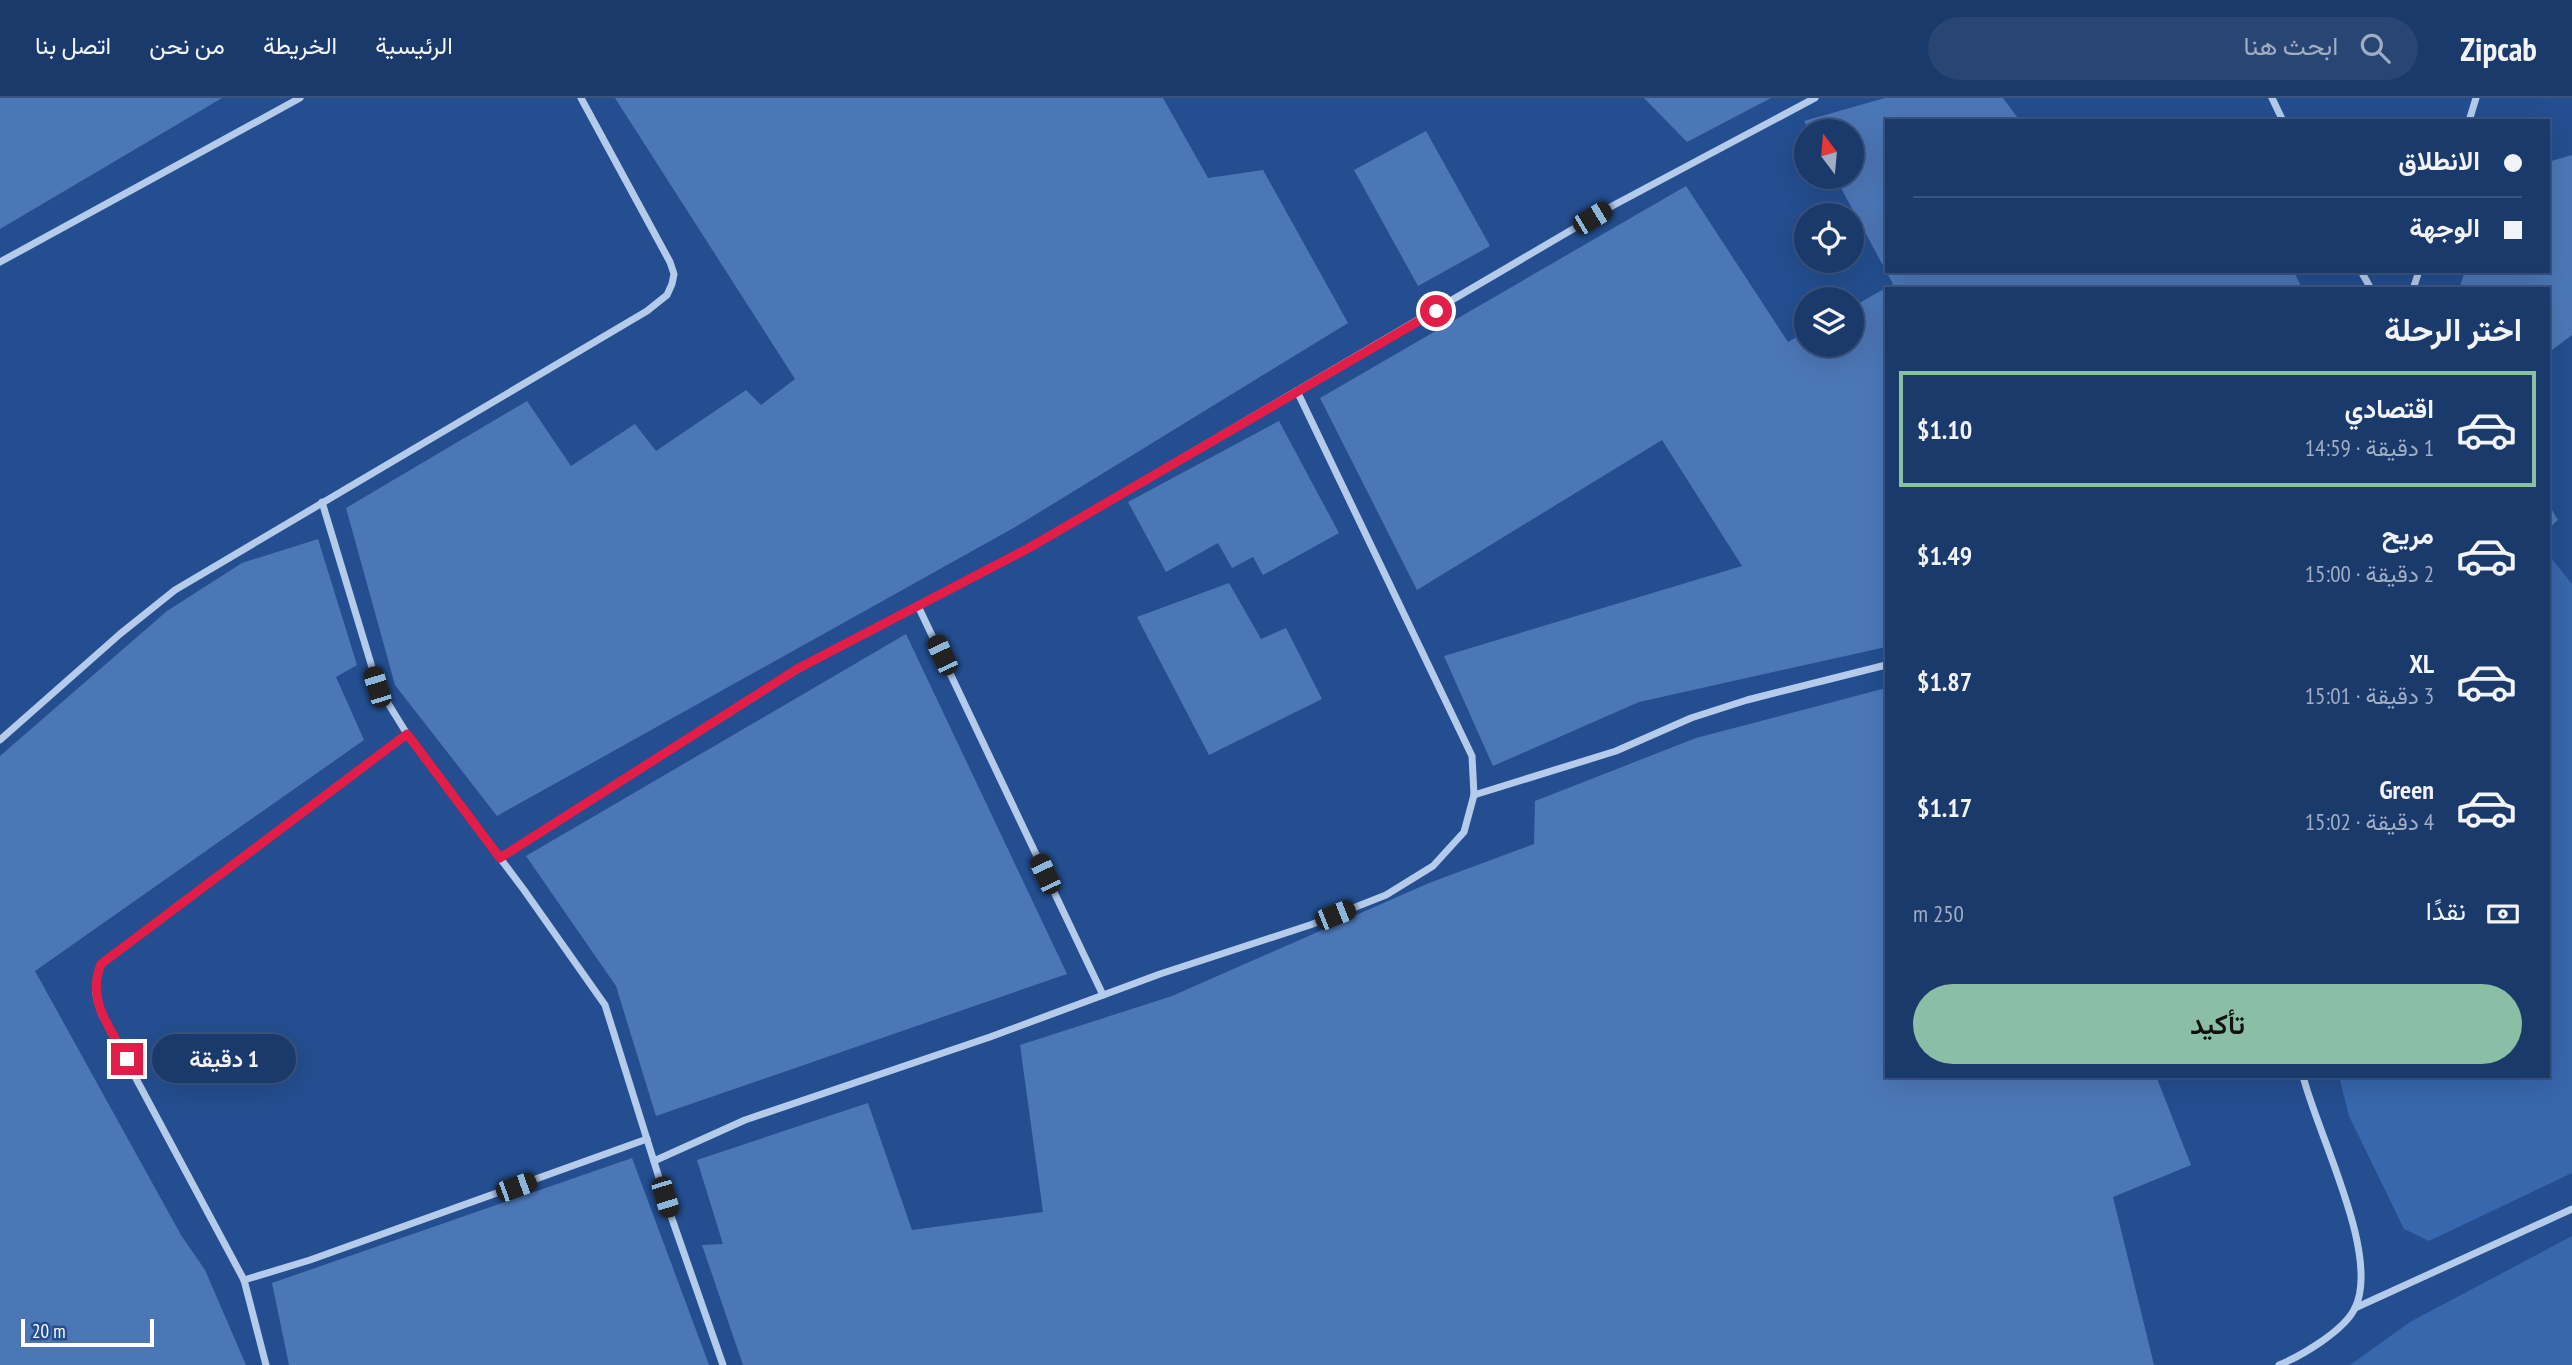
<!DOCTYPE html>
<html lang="ar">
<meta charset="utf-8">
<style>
:root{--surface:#1b3a6c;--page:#284574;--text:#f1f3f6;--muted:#a0adc2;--line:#39547f;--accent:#8abfa5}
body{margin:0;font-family:"PT Sans Narrow",Vazirmatn,sans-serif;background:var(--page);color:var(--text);direction:rtl;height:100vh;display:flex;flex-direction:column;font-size:26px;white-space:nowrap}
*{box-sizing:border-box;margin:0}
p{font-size:23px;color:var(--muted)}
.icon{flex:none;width:38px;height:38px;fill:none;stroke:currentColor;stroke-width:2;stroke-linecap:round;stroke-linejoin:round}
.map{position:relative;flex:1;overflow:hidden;direction:ltr}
.panel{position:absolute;left:1885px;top:189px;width:665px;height:791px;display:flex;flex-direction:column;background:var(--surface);border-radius:0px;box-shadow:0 7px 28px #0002,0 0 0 2px var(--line);direction:rtl}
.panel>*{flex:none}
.guide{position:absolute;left:1885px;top:21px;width:665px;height:154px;border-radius:0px;box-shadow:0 7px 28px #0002,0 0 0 2px var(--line);direction:rtl;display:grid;align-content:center;height:154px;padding:0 28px;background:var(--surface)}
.needle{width:46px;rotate:344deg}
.fabs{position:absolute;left:1794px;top:21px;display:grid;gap:14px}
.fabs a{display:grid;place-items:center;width:70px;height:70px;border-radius:50%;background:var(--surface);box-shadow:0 7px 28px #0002,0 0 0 2px var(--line);font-size:35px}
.scale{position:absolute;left:21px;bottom:18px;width:133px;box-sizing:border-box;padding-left:7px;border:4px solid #fff;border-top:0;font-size:19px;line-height:24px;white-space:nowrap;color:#fff;-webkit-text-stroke:5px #244e90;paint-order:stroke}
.end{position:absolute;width:32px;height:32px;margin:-16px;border:9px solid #e11d48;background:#fff;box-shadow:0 0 0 4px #fff}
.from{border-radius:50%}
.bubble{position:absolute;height:49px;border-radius:24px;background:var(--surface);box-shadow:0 7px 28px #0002,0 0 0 2px var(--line);font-size:23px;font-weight:600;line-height:49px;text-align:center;direction:rtl}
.car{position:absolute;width:21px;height:42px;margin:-21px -10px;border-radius:9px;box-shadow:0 0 5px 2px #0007;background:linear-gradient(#222 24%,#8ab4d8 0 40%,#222 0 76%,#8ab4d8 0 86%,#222 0)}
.guide b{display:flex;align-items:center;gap:24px;height:66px;font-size:26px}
.guide b+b{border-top:2px solid var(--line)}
.guide i{width:18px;height:18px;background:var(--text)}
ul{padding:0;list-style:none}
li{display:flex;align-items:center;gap:21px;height:116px;margin:0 14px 10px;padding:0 14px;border:4px solid transparent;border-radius:0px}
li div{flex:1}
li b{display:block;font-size:26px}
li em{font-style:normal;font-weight:600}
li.current{border-color:var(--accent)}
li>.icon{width:63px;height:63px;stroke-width:1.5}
h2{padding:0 28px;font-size:32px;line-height:84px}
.pay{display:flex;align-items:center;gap:18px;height:77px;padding:0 28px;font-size:26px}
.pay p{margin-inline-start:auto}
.action{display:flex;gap:14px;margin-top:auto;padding:14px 28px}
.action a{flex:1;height:80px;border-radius:42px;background:var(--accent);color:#111;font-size:28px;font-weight:600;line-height:80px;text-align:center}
header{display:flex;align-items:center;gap:42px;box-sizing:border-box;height:98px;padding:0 35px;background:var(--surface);border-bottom:2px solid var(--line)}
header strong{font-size:33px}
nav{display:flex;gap:38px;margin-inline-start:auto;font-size:24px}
.search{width:490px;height:63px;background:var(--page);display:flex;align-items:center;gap:18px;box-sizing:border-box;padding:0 24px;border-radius:38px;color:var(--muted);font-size:26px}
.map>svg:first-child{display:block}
.green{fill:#3867ad}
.building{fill:#4c77b7}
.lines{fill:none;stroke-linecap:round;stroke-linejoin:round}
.minor{stroke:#b5cbec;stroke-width:7}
.route{stroke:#e11d48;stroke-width:9}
</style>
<header>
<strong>Zipcab</strong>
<div class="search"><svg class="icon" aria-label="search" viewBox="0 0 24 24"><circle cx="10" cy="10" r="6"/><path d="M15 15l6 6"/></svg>ابحث هنا</div>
<nav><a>الرئيسية</a><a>الخريطة</a><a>من نحن</a><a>اتصل بنا</a></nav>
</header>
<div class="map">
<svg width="2572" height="1267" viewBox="0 0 2572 1267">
<rect width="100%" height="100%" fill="#244e90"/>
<g class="green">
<polygon points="2548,456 2572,486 2572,1075 2429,1143 2404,1131 2349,1018 2339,978 2548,978"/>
<polygon points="2572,1138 2572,1267 2350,1267 2410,1224"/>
</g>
<g class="building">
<polygon points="0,0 222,0 0,131"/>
<polygon points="615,0 1163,0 1208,80 1263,72 1348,225 1017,428 497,718 395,587 346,410 527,303 571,368 635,326 656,353 746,292 761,307 795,281"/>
<polygon points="1644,0 1771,0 1687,44"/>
<polygon points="1885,0 2003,0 2020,23 1886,23 1886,173 2294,173 2302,191 1886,191 1886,549 1639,604 1493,668 1444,558 1742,468 1662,342 1417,492 1320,300 1686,88 1788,244 1806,234 1806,247 1852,247 1852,209 1893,186 1835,79 1852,79 1852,33 1810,33 1804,23"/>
<polygon points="1426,33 1490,148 1418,188 1354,72"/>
<polygon points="2572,57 2572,237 2548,255 2548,191 2459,191 2465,173 2548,173 2548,64"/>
<polygon points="1279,323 1339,435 1263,477 1253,459 1232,470 1218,445 1166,474 1128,404"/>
<polygon points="2548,405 2558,422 2548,431"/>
<polygon points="318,441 357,567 336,579 364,642 35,873 181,1137 205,1172 246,1267 0,1267 0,658 167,513 242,465"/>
<polygon points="1229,485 1261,541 1286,530 1322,601 1209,657 1137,519"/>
<polygon points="906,536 1067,876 656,1018 616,888 526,758"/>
<polygon points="1886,590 1886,978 2156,978 2191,1067 2113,1099 2154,1267 743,1267 702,1147 723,1146 697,1062 868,1005 912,1132 1043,1114 1020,947 1172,898 1429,785 1534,746 1535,703 1696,640"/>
<polygon points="632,1060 709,1267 289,1267 272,1185"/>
</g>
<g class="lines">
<g class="minor">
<polyline points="2272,0 2283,23"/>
<polyline points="2469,23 2476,0"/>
<polyline points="0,164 300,0"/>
<polyline points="2361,173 2371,191"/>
<polyline points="2413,191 2419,173"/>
<polyline points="322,404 378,589 407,636 524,792 605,907 671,1118 723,1267"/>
<polyline points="918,508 1103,897"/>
<polyline points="0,642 120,536 175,492 647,213 667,197 672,186 674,176 670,164 581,0"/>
<polyline points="1474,697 1616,653 1691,620 1747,602 1886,567"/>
<polyline points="500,760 798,571 1027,451 1614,107 1815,0"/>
<polyline points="654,1063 745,1022 990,939 1160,876 1310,827 1386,797 1433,768 1464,734 1474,697 1472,658 1297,293"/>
<path d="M244 1182 102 917C94 897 93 886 101 866L407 636"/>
<polyline points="2355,1210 2572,1111"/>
<polyline points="266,1267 244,1182 310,1162 647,1041"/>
<path d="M2279 1267C2301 1258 2344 1233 2355 1210 2381 1157 2317 1035 2303 978"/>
</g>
</g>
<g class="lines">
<path class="route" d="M127 961C110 929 86 903 101 866L407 636 500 760 797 571 1027 451 1436 213"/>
</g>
</svg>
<div class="fabs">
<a><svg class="needle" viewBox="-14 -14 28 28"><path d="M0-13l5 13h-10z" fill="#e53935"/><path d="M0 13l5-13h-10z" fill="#a0adc2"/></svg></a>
<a><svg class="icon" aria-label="locate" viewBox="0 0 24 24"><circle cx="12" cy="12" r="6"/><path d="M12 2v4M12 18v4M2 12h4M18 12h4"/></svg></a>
<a><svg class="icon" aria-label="layers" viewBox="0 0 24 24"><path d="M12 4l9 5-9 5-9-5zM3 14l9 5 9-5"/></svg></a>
</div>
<div class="scale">20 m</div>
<i class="end from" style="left:1436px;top:213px"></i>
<i class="end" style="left:127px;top:961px"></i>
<div class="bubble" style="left:152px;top:936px;width:144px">1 دقيقة</div>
<i class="car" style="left:1592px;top:120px;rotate:59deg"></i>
<i class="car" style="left:942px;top:557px;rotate:335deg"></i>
<i class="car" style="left:377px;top:589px;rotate:343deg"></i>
<i class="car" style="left:1045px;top:776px;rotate:335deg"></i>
<i class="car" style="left:1335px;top:817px;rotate:68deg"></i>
<i class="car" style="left:516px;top:1089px;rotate:70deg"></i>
<i class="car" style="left:665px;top:1099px;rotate:163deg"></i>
<div class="guide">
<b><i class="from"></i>الانطلاق</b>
<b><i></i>الوجهة</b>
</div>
<section class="panel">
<h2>اختر الرحلة</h2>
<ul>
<li class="current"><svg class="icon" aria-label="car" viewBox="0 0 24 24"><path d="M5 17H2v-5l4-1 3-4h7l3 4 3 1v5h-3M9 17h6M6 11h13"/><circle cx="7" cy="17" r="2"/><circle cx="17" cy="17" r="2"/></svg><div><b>اقتصادي</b><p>1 دقيقة · 14:59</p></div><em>$1.10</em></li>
<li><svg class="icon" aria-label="car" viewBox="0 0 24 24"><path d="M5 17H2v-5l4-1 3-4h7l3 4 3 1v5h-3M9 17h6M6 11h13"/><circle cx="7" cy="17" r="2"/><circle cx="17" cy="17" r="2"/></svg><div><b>مريح</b><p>2 دقيقة · 15:00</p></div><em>$1.49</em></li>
<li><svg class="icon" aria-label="car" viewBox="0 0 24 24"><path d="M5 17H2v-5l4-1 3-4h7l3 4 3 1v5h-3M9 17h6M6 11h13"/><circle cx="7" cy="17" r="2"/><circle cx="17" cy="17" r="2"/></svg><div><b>XL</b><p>3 دقيقة · 15:01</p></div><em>$1.87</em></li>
<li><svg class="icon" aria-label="car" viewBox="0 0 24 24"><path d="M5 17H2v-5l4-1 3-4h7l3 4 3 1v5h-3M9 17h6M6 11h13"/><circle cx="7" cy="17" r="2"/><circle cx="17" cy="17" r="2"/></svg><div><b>Green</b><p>4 دقيقة · 15:02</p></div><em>$1.17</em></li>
</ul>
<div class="pay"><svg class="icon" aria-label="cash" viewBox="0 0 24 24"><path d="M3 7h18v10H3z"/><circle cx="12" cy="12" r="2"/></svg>نقدًا<p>250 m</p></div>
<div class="action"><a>تأكيد</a></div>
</section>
</div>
